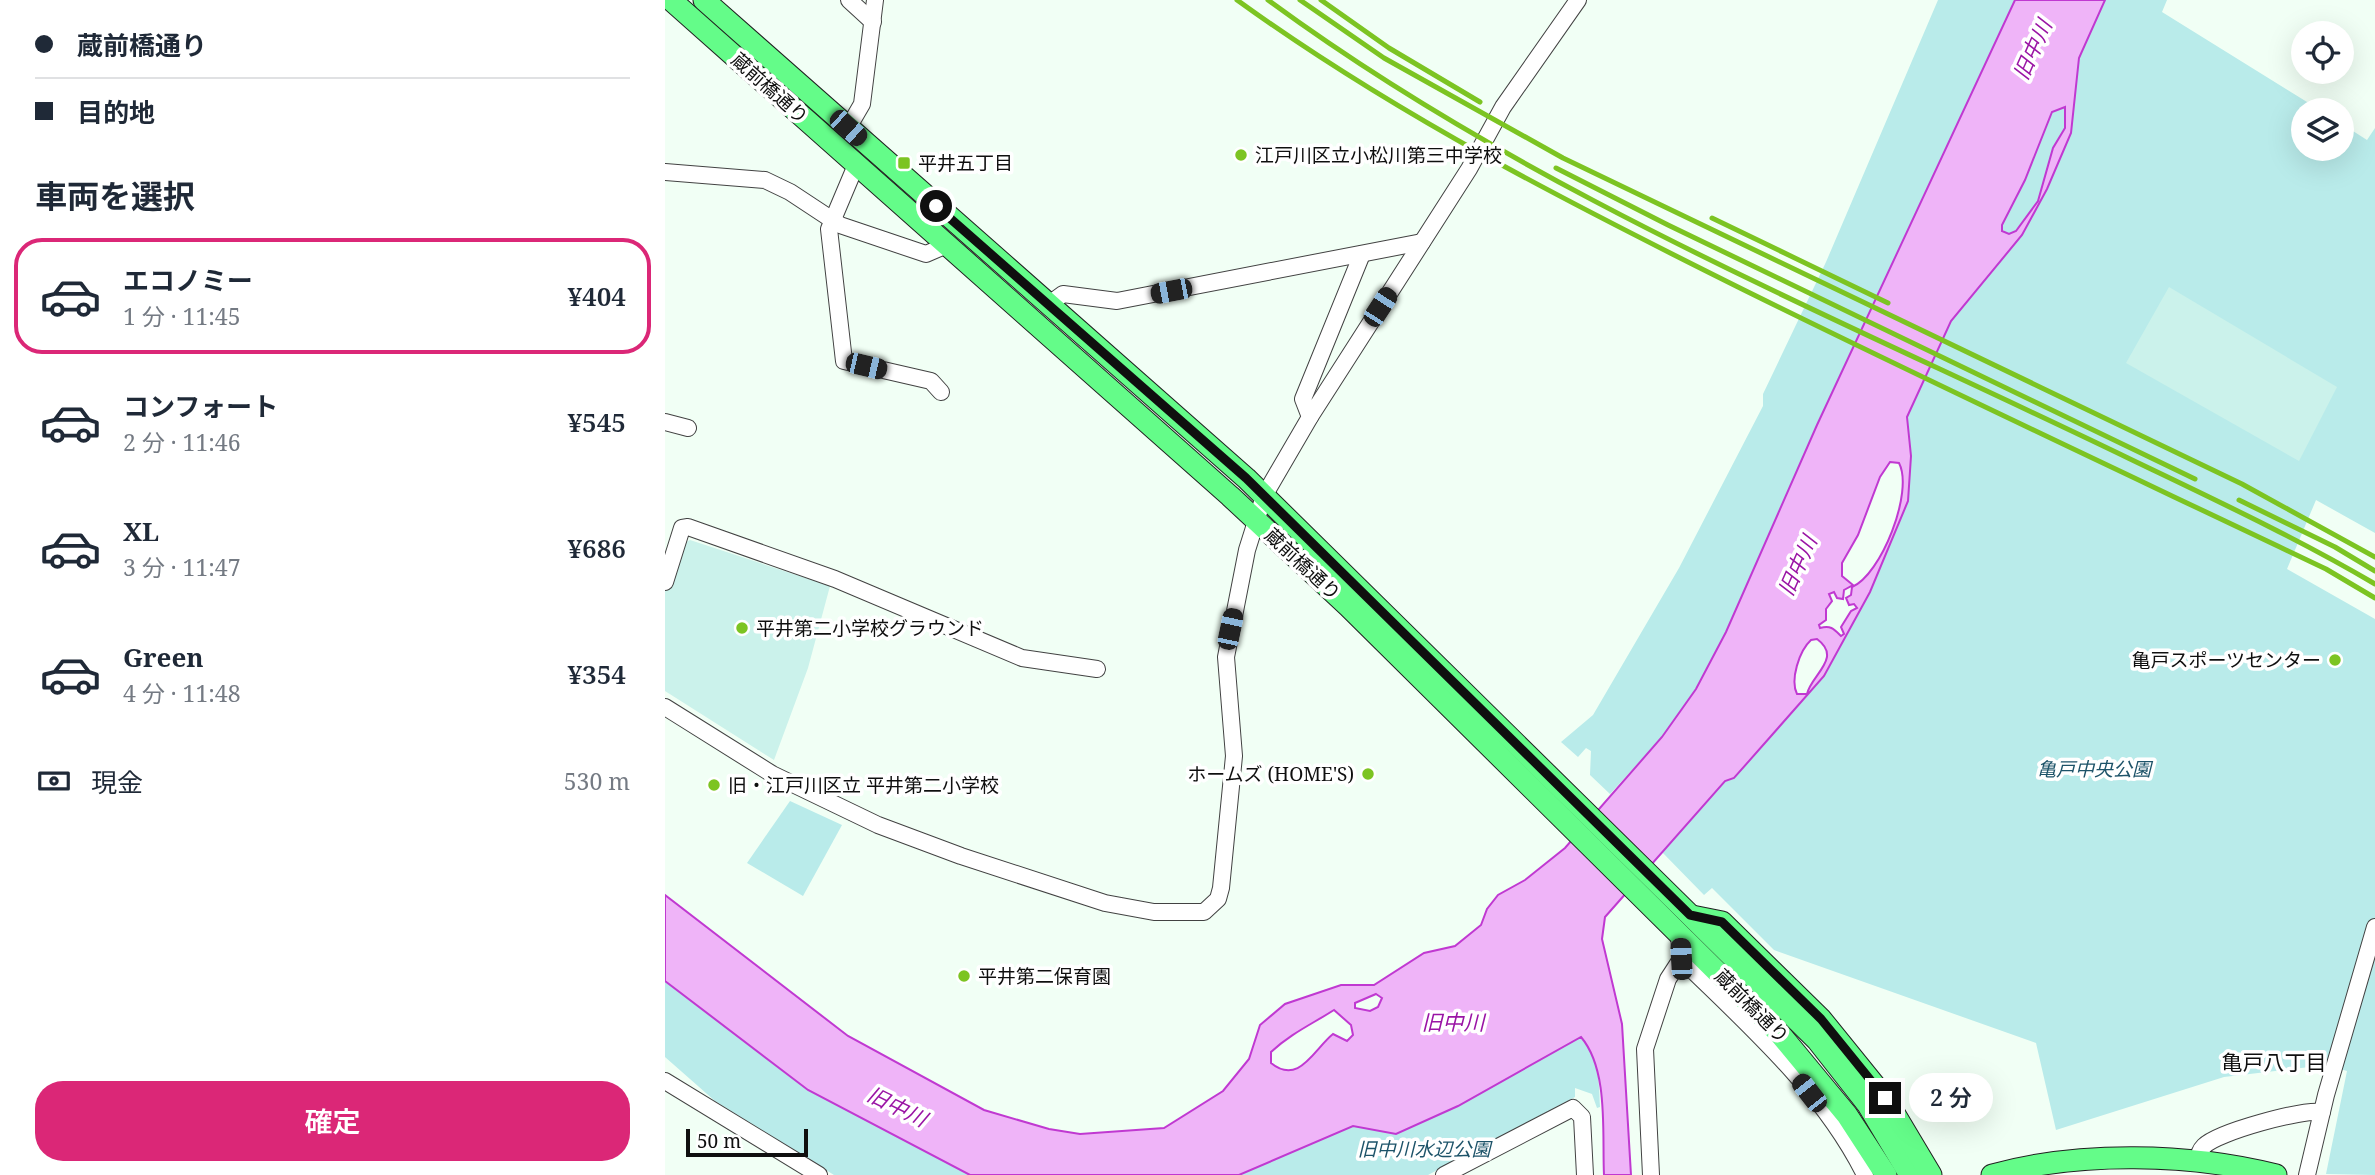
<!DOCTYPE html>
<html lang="ja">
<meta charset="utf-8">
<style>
:root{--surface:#fff;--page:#f6f6f7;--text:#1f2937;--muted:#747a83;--line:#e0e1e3;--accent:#db2777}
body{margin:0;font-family:"Noto Serif","Noto Sans JP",serif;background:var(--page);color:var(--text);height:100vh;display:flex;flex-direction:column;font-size:26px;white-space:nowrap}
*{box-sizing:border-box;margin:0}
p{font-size:23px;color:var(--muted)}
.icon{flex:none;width:38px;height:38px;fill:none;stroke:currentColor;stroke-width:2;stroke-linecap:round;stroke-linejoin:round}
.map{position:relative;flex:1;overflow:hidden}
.drawer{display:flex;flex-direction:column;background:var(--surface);width:665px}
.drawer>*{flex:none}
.banner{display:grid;align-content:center;height:154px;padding:0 35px;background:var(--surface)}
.buttons{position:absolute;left:1626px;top:21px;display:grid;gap:14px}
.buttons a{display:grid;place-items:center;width:63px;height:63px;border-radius:50%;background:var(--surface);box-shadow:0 7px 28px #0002;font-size:35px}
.scale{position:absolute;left:21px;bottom:18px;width:122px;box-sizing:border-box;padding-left:7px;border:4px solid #0f0f0f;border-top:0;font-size:19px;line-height:24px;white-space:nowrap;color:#0f0f0f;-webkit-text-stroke:5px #fff;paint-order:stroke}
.end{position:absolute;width:32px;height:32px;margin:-16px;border:9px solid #0f0f0f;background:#fff;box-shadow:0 0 0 4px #fff}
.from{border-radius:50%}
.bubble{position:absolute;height:49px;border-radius:24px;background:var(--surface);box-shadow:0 7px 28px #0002;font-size:23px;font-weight:600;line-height:49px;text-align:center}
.car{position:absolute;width:21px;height:42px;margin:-21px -10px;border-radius:9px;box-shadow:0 0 5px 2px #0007;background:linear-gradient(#222 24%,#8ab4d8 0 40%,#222 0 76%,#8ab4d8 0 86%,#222 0)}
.banner b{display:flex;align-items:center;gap:24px;height:66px;font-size:26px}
.banner b+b{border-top:2px solid var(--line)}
.banner i{width:18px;height:18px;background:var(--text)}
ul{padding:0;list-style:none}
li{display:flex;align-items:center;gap:21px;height:116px;margin:0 14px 10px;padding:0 21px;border:4px solid transparent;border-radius:28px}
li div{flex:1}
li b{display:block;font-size:26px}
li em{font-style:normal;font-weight:600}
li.selected{border-color:var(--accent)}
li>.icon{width:63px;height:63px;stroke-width:1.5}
h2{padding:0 35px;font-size:32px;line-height:84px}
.pay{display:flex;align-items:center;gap:18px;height:77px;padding:0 35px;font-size:26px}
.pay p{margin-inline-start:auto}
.cta{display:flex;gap:14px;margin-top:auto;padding:14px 35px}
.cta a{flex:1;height:80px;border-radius:28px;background:var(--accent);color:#fff;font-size:28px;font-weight:600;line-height:80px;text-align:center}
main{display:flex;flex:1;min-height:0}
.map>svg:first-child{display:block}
.green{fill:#b9ebea}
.pitch{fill:#cbf2eb}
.water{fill:#efb4f8;stroke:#c039d1;stroke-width:2;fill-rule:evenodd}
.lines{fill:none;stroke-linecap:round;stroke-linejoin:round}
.minor-casing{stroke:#424242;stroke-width:18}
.major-casing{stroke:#202020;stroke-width:23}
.minor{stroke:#fff;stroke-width:16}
.major{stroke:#64fc89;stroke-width:21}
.rail{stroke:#7cc422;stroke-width:5}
.route{stroke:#0f0f0f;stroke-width:9}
.poi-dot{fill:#7cc422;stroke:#fff;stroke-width:2.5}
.labels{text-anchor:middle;stroke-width:7;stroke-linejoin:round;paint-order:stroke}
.street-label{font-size:19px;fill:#0f0f0f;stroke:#fff}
.poi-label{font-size:19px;fill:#0f0f0f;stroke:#fff;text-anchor:start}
.park-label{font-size:19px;font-style:italic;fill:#1d5369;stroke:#fff}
.water-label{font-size:21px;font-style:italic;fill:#9a14a5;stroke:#fff}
.neighbourhood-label{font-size:21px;fill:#0f0f0f;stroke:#fff}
</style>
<main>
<section class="drawer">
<div class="banner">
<b><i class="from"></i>蔵前橋通り</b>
<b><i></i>目的地</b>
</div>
<h2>車両を選択</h2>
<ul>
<li class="selected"><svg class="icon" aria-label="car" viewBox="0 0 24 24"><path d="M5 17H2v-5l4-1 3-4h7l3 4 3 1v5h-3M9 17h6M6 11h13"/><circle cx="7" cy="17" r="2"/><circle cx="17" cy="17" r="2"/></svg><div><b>エコノミー</b><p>1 分 · 11:45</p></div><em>¥404</em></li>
<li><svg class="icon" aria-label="car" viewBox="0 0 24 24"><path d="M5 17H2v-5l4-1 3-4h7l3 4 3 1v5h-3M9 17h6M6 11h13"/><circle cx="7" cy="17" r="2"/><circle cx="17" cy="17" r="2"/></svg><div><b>コンフォート</b><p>2 分 · 11:46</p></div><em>¥545</em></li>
<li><svg class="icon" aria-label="car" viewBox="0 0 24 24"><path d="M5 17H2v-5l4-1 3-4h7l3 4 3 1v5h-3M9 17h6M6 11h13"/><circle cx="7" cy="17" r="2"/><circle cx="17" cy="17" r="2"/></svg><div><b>XL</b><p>3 分 · 11:47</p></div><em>¥686</em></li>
<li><svg class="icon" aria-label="car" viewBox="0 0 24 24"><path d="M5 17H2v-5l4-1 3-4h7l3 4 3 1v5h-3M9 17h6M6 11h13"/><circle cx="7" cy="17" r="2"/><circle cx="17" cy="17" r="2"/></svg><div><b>Green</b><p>4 分 · 11:48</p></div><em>¥354</em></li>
</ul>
<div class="pay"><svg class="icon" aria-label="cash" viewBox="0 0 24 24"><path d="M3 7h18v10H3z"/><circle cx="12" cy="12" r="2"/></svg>現金<p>530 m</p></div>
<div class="cta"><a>確定</a></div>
</section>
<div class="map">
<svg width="1710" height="1175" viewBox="0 0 1710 1175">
<rect width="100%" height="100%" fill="#f1fff5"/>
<g class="green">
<polygon points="1273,0 1350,0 1152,425 1061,632 1031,689 997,737 945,794 925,775 926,751 921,748 913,757 896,742 928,715 1014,568 1098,406 1098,394 1161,262"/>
<polygon points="1440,0 1502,0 1497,12 1655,110 1638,110 1638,149 1676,149 1677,124 1702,140 1710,128 1710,533 1651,500 1622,569 1710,619 1710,1175 1661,1174 1682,1071 1662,1065 1559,1077 1391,1130 1371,1043 1109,950 1047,888 1039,895 996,851 1060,780 1069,778 1159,676 1205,592 1243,501 1246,456 1242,417 1286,321 1357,235 1406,133 1414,58"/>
<polygon points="1400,107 1400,128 1388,148 1373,201 1351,231 1344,234 1337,230 1336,225 1360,180 1387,112"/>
<polygon points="125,801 177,825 138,896 82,863"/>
<polygon points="0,981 143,1090 305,1175 169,1175 50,1101 0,1057"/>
<path d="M916 1037C934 1058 934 1080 935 1107L932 1108 927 1094 910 1088V1097L763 1175H574L688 1126 731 1134 793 1106Z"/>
</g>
<g class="pitch">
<polygon points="1504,287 1672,387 1634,461 1461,363"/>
<polygon points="25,540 165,586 143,668 109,760 0,691 0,588 8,585 19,543"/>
</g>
<path class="water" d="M1350 0H1440L1414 58 1406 133 1382 189 1357 235 1286 321 1242 417 1246 456 1243 501 1205 592 1159 676 1069 778 1060 781 940 917 937 939 957 1024 966 1175H939C937 1133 944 1070 916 1037L793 1106 731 1134 688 1126 574 1175H305L143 1090 0 981V895L183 1036 319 1110 384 1129 415 1134 499 1128 558 1091 584 1059 595 1025 620 1004 676 985H709L759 953 790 946 816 925 822 909 833 895 860 880 900 848 997 737 1031 689 1061 632 1152 425ZM1400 107V128L1388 148 1373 201 1351 231 1344 234 1337 231V225L1360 180 1387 112ZM1225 462 1234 463C1249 492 1216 575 1187 587L1186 595 1181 598 1184 605 1189 604 1192 608 1186 611 1176 627 1179 634 1176 636C1169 629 1166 625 1155 628L1154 625 1161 620V609L1167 601 1164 594 1169 592 1172 598 1178 599 1179 590 1188 585 1177 576V563L1193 535 1215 477ZM1152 639C1178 658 1146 675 1142 694H1132C1125 680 1134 651 1146 640ZM711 994 717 998 713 1007 705 1011 690 1008V1003ZM669 1010 686 1025 688 1035 682 1041 668 1034C649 1049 634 1086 606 1063V1052C625 1034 647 1024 669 1010Z"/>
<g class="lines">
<defs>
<g id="minor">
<polyline points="184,0 208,22"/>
<polyline points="183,128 197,104 210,0"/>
<polyline points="191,165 164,229 179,361 266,381 276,392"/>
<polyline points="0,172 100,180 125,192 175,225 261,254 284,244"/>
<polyline points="383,305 398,294 452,301 757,242"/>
<polyline points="645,417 638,399 697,254"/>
<polyline points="0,422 23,428"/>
<polyline points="0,582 17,528 23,527 170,579 357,658 432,669"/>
<polyline points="0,707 107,774 213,825 296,856 440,903 489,912 539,912 553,899 556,888 569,756 561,657 582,550 599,496 645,417 804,169 838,107 913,0"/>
<path d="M1014 935 1016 959C1082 1024 1158 1090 1200 1175"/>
<polyline points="0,1081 154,1175"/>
<path d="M1533 1161C1534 1155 1534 1151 1539 1146 1553 1132 1637 1109 1657 1112"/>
<polyline points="779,1175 908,1108 917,1117 920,1175"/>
<polyline points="986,1175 980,1049 1003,979 1016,959"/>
<polyline points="1642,1175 1661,1095 1710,927"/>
</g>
<g id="major">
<polyline points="6,0 565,496 683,606 1115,1034 1182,1115 1221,1175"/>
<polyline points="39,0 581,478 1152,1040 1203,1105 1245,1175"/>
<polyline points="1027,916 1057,922 1156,1019 1220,1098 1266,1175"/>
<path d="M1327 1175C1414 1151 1524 1153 1611 1175"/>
</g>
</defs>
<use href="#minor" class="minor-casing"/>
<use href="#major" class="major-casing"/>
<use href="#minor" class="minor"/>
<use href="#major" class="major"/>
<g class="rail">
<path d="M572 0C731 115 906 204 1081 291 1273 386 1468 477 1661 569L1710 598"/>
<path d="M603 0C865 193 1172 317 1463 458 1546 498 1630 537 1710 584"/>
<polyline points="635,0 719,58 898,158 1577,484 1710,557"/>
<polyline points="656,0 724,48 815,102"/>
<polyline points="891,168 1003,225 1530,479"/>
<polyline points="1047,218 1223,303"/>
<polyline points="1574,500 1670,547 1710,571"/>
</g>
</g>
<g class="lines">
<polyline class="route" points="271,206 581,478 1025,915 1057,922 1156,1019 1220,1098"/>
</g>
<g class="poi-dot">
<circle cx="576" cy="155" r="7"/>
<rect x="232" y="156" width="14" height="14" rx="3.5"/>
<circle cx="77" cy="628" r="7"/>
<circle cx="1670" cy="660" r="7"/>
<circle cx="703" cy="774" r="7"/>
<circle cx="49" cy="785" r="7"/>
<circle cx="299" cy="976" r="7"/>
</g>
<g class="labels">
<g class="street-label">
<text transform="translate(105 88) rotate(42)" y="7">蔵前橋通り</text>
<text transform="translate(638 564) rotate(43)" y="7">蔵前橋通り</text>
<text transform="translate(1087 1006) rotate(45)" y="7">蔵前橋通り</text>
</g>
<g class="poi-label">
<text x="590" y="162">江戸川区立小松川第三中学校</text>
<text x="253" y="170">平井五丁目</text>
<text x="91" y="635">平井第二小学校グラウンド</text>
<text x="1656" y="667" text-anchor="end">亀戸スポーツセンター</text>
<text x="689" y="781" text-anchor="end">ホームズ (HOME'S)</text>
<text x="63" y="792">旧・江戸川区立 平井第二小学校</text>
<text x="313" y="983">平井第二保育園</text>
</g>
<g class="park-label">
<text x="1429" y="776">亀戸中央公園</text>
<text x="759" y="1156">旧中川水辺公園</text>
</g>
<g class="water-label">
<text transform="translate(1368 50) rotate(-66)" y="7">旧中川</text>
<text transform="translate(1133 566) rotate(-66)" y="7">旧中川</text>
<text x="788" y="1030">旧中川</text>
<text transform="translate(232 1107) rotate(26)" y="7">旧中川</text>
</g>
<g class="neighbourhood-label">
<text x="1609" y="1070">亀戸八丁目</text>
</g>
</g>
</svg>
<div class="buttons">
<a><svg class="icon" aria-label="locate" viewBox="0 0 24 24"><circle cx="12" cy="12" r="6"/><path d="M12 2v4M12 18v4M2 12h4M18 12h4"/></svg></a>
<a><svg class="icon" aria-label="layers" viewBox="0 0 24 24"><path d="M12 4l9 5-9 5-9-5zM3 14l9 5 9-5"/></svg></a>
</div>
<div class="scale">50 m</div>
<i class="end from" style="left:271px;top:206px"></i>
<i class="end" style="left:1220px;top:1098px"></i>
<div class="bubble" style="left:1244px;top:1073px;width:84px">2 分</div>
<i class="car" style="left:183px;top:128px;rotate:132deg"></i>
<i class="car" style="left:506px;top:291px;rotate:259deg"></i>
<i class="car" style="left:715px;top:307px;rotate:33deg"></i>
<i class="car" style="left:201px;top:366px;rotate:103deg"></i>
<i class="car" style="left:565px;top:629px;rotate:12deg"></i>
<i class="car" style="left:1016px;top:959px;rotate:357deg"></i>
<i class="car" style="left:1144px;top:1093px;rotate:322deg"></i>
</div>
</main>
